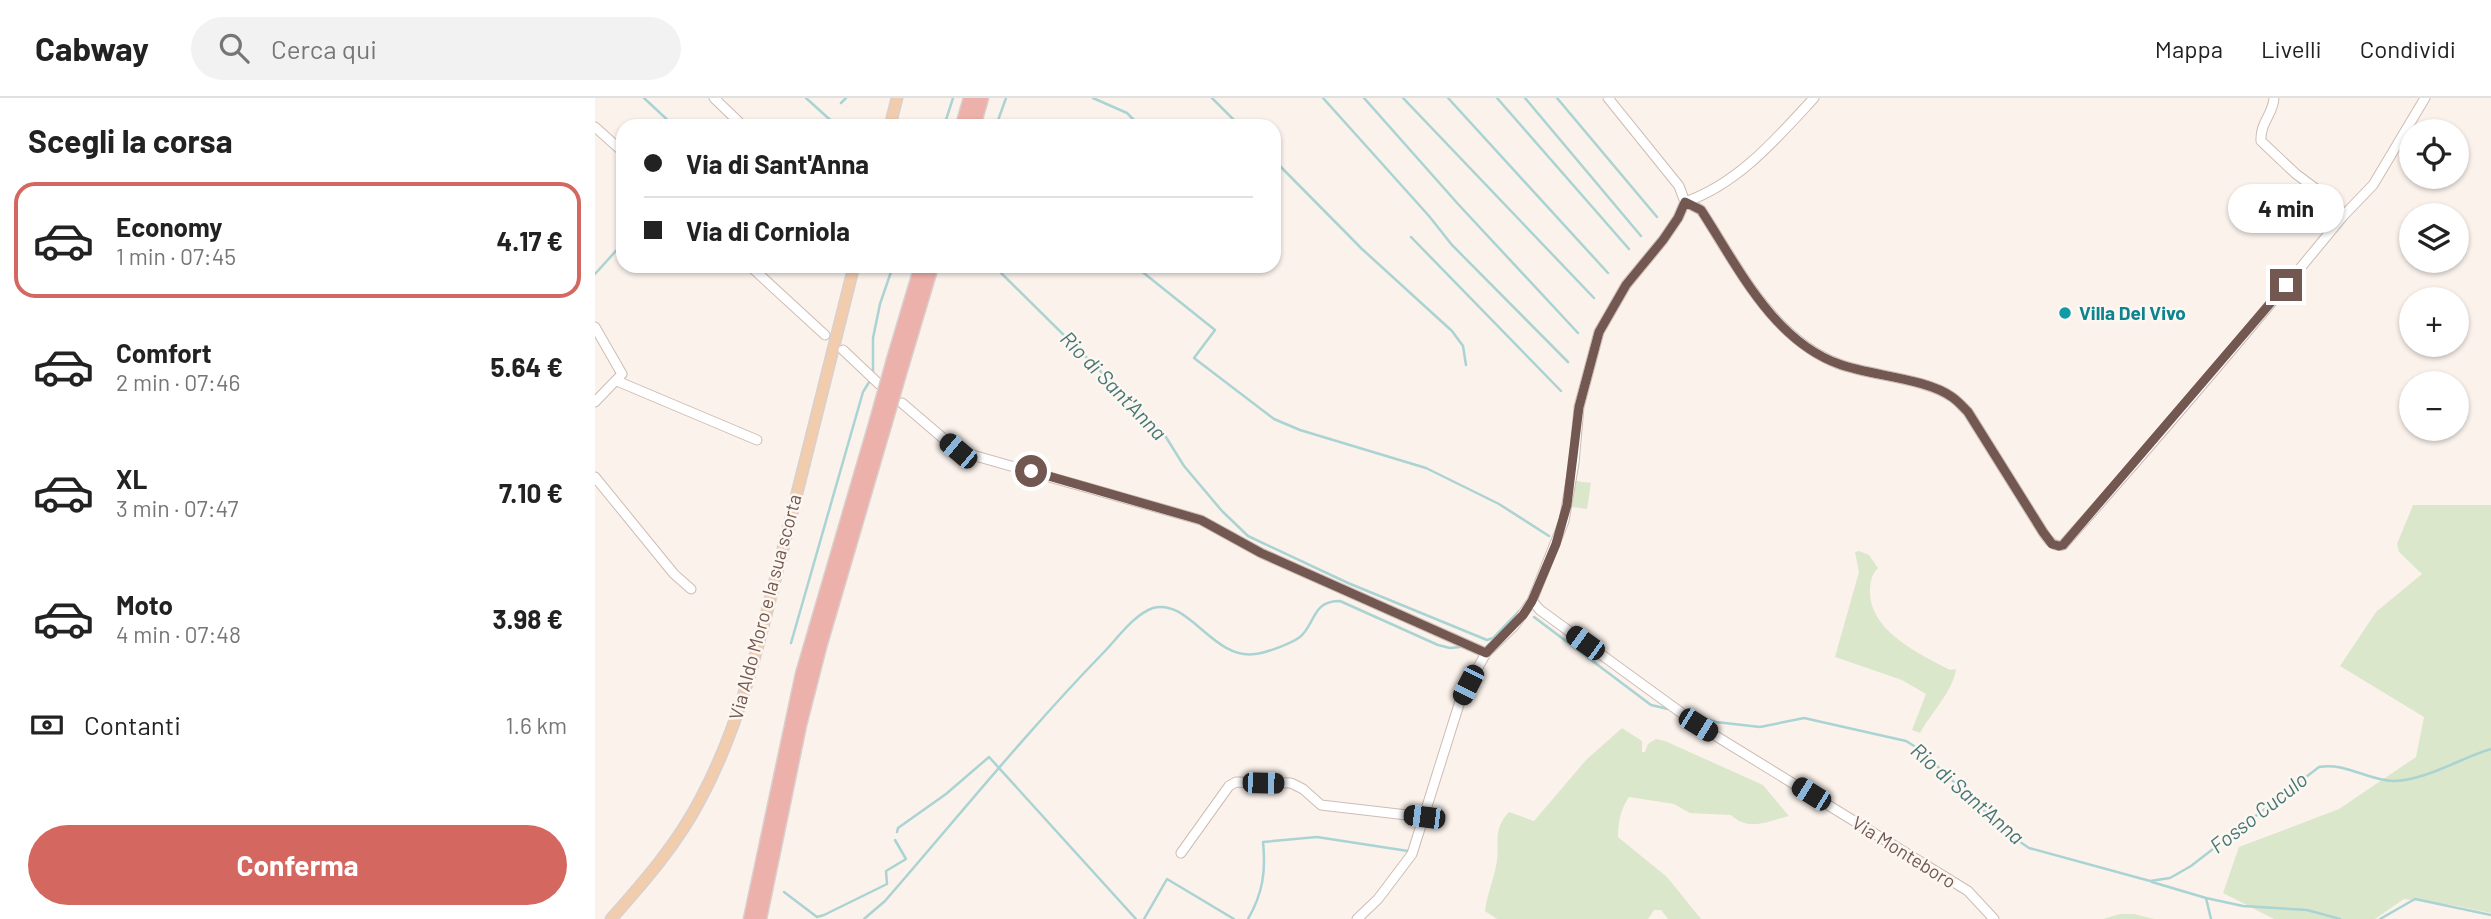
<!DOCTYPE html>
<html lang="it">
<meta charset="utf-8">
<style>
:root{--surface:#fff;--page:#f2f2f2;--text:#222;--muted:#767676;--line:#e0e0e0;--accent:#d56761}
body{margin:0;font-family:Barlow,sans-serif;background:var(--page);color:var(--text);height:100vh;display:flex;flex-direction:column;font-size:26px;white-space:nowrap}
*{box-sizing:border-box;margin:0}
p{font-size:23px;color:var(--muted)}
.icon{flex:none;width:38px;height:38px;fill:none;stroke:currentColor;stroke-width:2;stroke-linecap:round;stroke-linejoin:round}
.map{position:relative;flex:1;overflow:hidden}
.sheet{display:flex;flex-direction:column;background:var(--surface);width:595px}
.sheet>*{flex:none}
.hud{position:absolute;left:21px;top:21px;width:665px;height:154px;border-radius:21px;box-shadow:0 2px 5px #0004;display:grid;align-content:center;height:154px;padding:0 28px;background:var(--surface)}
.tools{position:absolute;left:1804px;top:21px;display:grid;gap:14px}
.tools a{display:grid;place-items:center;width:70px;height:70px;border-radius:50%;background:var(--surface);box-shadow:0 2px 5px #0004;font-size:35px}
.end{position:absolute;width:32px;height:32px;margin:-16px;border:9px solid #735851;background:#fff;box-shadow:0 0 0 4px #fff}
.from{border-radius:50%}
.bubble{position:absolute;height:49px;border-radius:24px;background:var(--surface);box-shadow:0 2px 5px #0004;font-size:23px;font-weight:700;line-height:49px;text-align:center}
.car{position:absolute;width:21px;height:42px;margin:-21px -10px;border-radius:9px;box-shadow:0 0 5px 2px #0007;background:linear-gradient(#222 24%,#8ab4d8 0 40%,#222 0 76%,#8ab4d8 0 86%,#222 0)}
.hud b{display:flex;align-items:center;gap:24px;height:66px;font-size:26px}
.hud b+b{border-top:2px solid var(--line)}
.hud i{width:18px;height:18px;background:var(--text)}
ul{padding:0;list-style:none}
li{display:flex;align-items:center;gap:21px;height:116px;margin:0 14px 10px;padding:0 14px;border:4px solid transparent;border-radius:21px}
li div{flex:1}
li b{display:block;font-size:26px}
li em{font-style:normal;font-weight:700}
li.on{border-color:var(--accent)}
li>.icon{width:63px;height:63px;stroke-width:1.5}
h2{padding:0 28px;font-size:32px;line-height:84px}
.pay{display:flex;align-items:center;gap:18px;height:77px;padding:0 28px;font-size:26px}
.pay p{margin-inline-start:auto}
.primary-button{display:flex;gap:14px;margin-top:auto;padding:14px 28px}
.primary-button a{flex:1;height:80px;border-radius:42px;background:var(--accent);color:#fff;font-size:28px;font-weight:700;line-height:80px;text-align:center}
header{display:flex;align-items:center;gap:42px;box-sizing:border-box;height:98px;padding:0 35px;background:var(--surface);border-bottom:2px solid var(--line)}
header strong{font-size:33px}
nav{display:flex;gap:38px;margin-inline-start:auto;font-size:24px}
.search{width:490px;height:63px;background:var(--page);display:flex;align-items:center;gap:18px;box-sizing:border-box;padding:0 24px;border-radius:38px;color:var(--muted);font-size:26px}
main{display:flex;flex:1;min-height:0}
.map>svg:first-child{display:block}
.green{fill:#dbe7cb}
.lines{fill:none;stroke-linecap:round;stroke-linejoin:round}
.stream{stroke:#aad3d3;stroke-width:2.5}
.minor-casing{stroke:#cebcb5;stroke-width:11}
.major-casing{stroke:#d8d0ce;stroke-width:13}
.highway-casing{stroke:#d8d0ce;stroke-width:15}
.minor{stroke:#fff;stroke-width:9}
.major{stroke:#f1ccad;stroke-width:10}
.highway{stroke:#edb1ab;stroke-width:12}
.highway-bridge-casing{stroke:#d8d0ce;stroke-width:15;stroke-linecap:butt}
.highway-bridge{stroke:#edb1ab;stroke-width:12}
.route{stroke:#735851;stroke-width:9}
.culture-dot{fill:#0f9aa8;stroke:#fdf7f2;stroke-width:2.5}
.labels{text-anchor:middle;stroke-width:5;stroke-linejoin:round;paint-order:stroke}
.culture-label{font-size:19px;font-weight:bold;fill:#0d838f;stroke:#fdf7f2;text-anchor:start}
.street-label{font-size:19px;fill:#735851;stroke:#fdf7f2}
.water-label{font-size:21px;font-style:italic;fill:#467676;stroke:#fdf7f2}
</style>
<header>
<strong>Cabway</strong>
<div class="search"><svg class="icon" aria-label="search" viewBox="0 0 24 24"><circle cx="10" cy="10" r="6"/><path d="M15 15l6 6"/></svg>Cerca qui</div>
<nav><a>Mappa</a><a>Livelli</a><a>Condividi</a></nav>
</header>
<main>
<section class="sheet">
<h2>Scegli la corsa</h2>
<ul>
<li class="on"><svg class="icon" aria-label="car" viewBox="0 0 24 24"><path d="M5 17H2v-5l4-1 3-4h7l3 4 3 1v5h-3M9 17h6M6 11h13"/><circle cx="7" cy="17" r="2"/><circle cx="17" cy="17" r="2"/></svg><div><b>Economy</b><p>1 min · 07:45</p></div><em>4.17 €</em></li>
<li><svg class="icon" aria-label="car" viewBox="0 0 24 24"><path d="M5 17H2v-5l4-1 3-4h7l3 4 3 1v5h-3M9 17h6M6 11h13"/><circle cx="7" cy="17" r="2"/><circle cx="17" cy="17" r="2"/></svg><div><b>Comfort</b><p>2 min · 07:46</p></div><em>5.64 €</em></li>
<li><svg class="icon" aria-label="car" viewBox="0 0 24 24"><path d="M5 17H2v-5l4-1 3-4h7l3 4 3 1v5h-3M9 17h6M6 11h13"/><circle cx="7" cy="17" r="2"/><circle cx="17" cy="17" r="2"/></svg><div><b>XL</b><p>3 min · 07:47</p></div><em>7.10 €</em></li>
<li><svg class="icon" aria-label="car" viewBox="0 0 24 24"><path d="M5 17H2v-5l4-1 3-4h7l3 4 3 1v5h-3M9 17h6M6 11h13"/><circle cx="7" cy="17" r="2"/><circle cx="17" cy="17" r="2"/></svg><div><b>Moto</b><p>4 min · 07:48</p></div><em>3.98 €</em></li>
</ul>
<div class="pay"><svg class="icon" aria-label="cash" viewBox="0 0 24 24"><path d="M3 7h18v10H3z"/><circle cx="12" cy="12" r="2"/></svg>Contanti<p>1.6 km</p></div>
<div class="primary-button"><a>Conferma</a></div>
</section>
<div class="map">
<svg width="1896" height="821" viewBox="0 0 1896 821">
<rect width="100%" height="100%" fill="#fbf2ec"/>
<g class="green">
<polygon points="981,383 996,385 992,411 977,409"/>
<polygon points="1818,407 1896,407 1896,815 1857,807 1809,801 1780,821 1679,821 1628,795 1644,749 1744,711 1821,659 1829,619 1745,568 1781,514 1827,476 1804,454 1802,446"/>
<path d="M1264 453 1274 457 1283 470C1276 477 1275 485 1275 495 1276 534 1325 556 1355 572L1361 571C1358 593 1336 615 1325 635L1317 632 1331 596 1307 582 1240 559 1264 474 1260 454Z"/>
<path d="M1027 630 1047 643V654H1050L1053 646 1061 641 1070 643 1168 687 1194 718C1173 723 1153 734 1136 717L1095 715 1079 706 1034 699C1026 710 1023 725 1023 739L1072 779 1106 821H1073L1066 812H1059L1053 821H902L890 813C892 797 898 783 901 768 906 746 896 733 914 714L939 723 991 662Z"/>
<polygon points="1525,816 1539,816 1559,821 1508,821"/>
</g>
<g class="lines">
<g class="stream">
<polyline points="49,0 79,28"/>
<polyline points="211,0 242,28"/>
<polyline points="498,0 532,15 545,28"/>
<polyline points="617,0 645,28"/>
<polyline points="728,0 834,118 857,147 973,264"/>
<polyline points="769,0 863,106 983,235"/>
<polyline points="808,0 999,200"/>
<polyline points="853,0 1013,175"/>
<polyline points="902,0 1034,151"/>
<polyline points="930,0 1046,138"/>
<polyline points="962,0 1062,119"/>
<polyline points="246,5 251,0"/>
<polyline points="349,28 358,0"/>
<polyline points="401,28 411,0"/>
<polyline points="679,62 767,151 857,233 868,248 871,267"/>
<polyline points="816,139 966,293"/>
<polyline points="399,168 569,336 589,368 627,413 653,438 753,485 892,542 898,540 924,513"/>
<polyline points="540,168 620,232 599,260 679,321 705,332 831,370 904,406 954,438"/>
<polyline points="0,176 28,145"/>
<polyline points="278,275 278,240 285,206 298,168"/>
<polyline points="939,519 1056,607 1073,611"/>
<polyline points="196,545 268,294 276,281"/>
<path d="M1103 619 1121 624 1165 629 1209 620 1311 643 1324 651 1415 737 1434 750 1555 783 1575 780 1596 768 1724 669C1750 664 1772 682 1798 683 1829 683 1866 660 1896 651"/>
<polyline points="302,734 303,730 351,696 394,659 541,821"/>
<polyline points="1557,784 1611,800 1648,808 1712,812 1745,821"/>
<polyline points="189,794 222,819 229,817 292,786 291,773 311,761 300,742"/>
<polyline points="1611,800 1616,821"/>
<path d="M269 821 290 803C363 719 433 632 511 552 523 539 540 516 558 510 594 500 618 562 660 556 671 555 702 544 708 536 721 521 719 503 745 503L843 547 855 550 865 549"/>
<polyline points="549,821 572,781 639,821"/>
<path d="M653 821C668 795 671 773 668 744L722 739 813 753"/>
<polyline points="1785,821 1820,801 1896,817"/>
</g>
<defs>
<g id="minor">
<polyline points="119,0 148,28"/>
<polyline points="1013,0 1084,88 1090,104"/>
<polyline points="0,29 28,54"/>
<path d="M1090 104 1106 112C1142 167 1177 241 1244 266 1276 278 1330 280 1357 299 1363 303 1368 309 1373 314L1448 434C1453 441 1458 450 1468 447 1564 339 1658 228 1749 117L1740 105 1701 76 1666 43C1665 24 1678 17 1679 0"/>
<polyline points="1749,117 1778,87 1830,0"/>
<polyline points="155,168 230,237"/>
<polyline points="0,229 27,276 0,304"/>
<polyline points="248,252 284,286"/>
<polyline points="22,283 162,342"/>
<polyline points="307,305 363,353 606,422 666,455 891,555"/>
<polyline points="0,379 79,476 96,491"/>
<polyline points="937,503 945,512 1103,627 1373,793 1399,821"/>
<polyline points="586,755 634,688 641,684 696,685 708,691 726,707 829,719"/>
<path d="M762 821 783 801 817 756 866 600 891 555 919 528 937 503 969 423 979 365 984 309 1004 234 1031 187 1068 142 1083 120 1090 104C1143 86 1182 40 1219 0"/>
</g>
<g id="major">
<polyline points="295,28 302,0"/>
<path d="M16 821C49 784 82 746 105 702 147 624 166 536 188 451 212 357 235 262 259 168"/>
</g>
<g id="highway">
<polyline points="367,28 375,0"/>
<polyline points="379,28 387,0"/>
<polyline points="298,262 326,168"/>
<polyline points="308,265 337,168"/>
<polyline points="155,821 207,576 281,323"/>
<polyline points="165,821 205,627 225,549 290,327"/>
</g>
</defs>
<use href="#minor" class="minor-casing"/>
<use href="#major" class="major-casing"/>
<use href="#highway" class="highway-casing"/>
<use href="#minor" class="minor"/>
<use href="#major" class="major"/>
<use href="#highway" class="highway"/>
<defs>
<g id="highway-bridge">
<polyline points="281,323 298,262"/>
<polyline points="290,327 308,265"/>
</g>
</defs>
<use href="#highway-bridge" class="highway-bridge-casing"/>
<use href="#highway-bridge" class="highway-bridge"/>
</g>
<g class="lines">
<path class="route" d="M436 373 606 422 666 455 891 555 928 517 937 503 961 446 972 407 984 309 1004 234 1031 187 1068 142 1083 120 1090 104 1106 112C1142 167 1177 242 1244 266 1276 278 1331 280 1357 299 1363 303 1368 309 1373 314L1448 434 1457 446 1464 448 1468 447 1691 187"/>
</g>
<circle class="culture-dot" cx="1470" cy="215" r="7"/>
<g class="labels">
<g class="culture-label">
<text x="1484" y="222">Villa Del Vivo</text>
</g>
<g class="street-label">
<text transform="translate(170 509) rotate(-75)" y="7">Via Aldo Moro e la sua scorta</text>
<text transform="translate(1309 754) rotate(32)" y="7">Via Monteboro</text>
</g>
<g class="water-label">
<text transform="translate(518 288) rotate(46)" y="7">Rio di Sant'Anna</text>
<text transform="translate(1372 696) rotate(41)" y="7">Rio di Sant'Anna</text>
<text transform="translate(1664 715) rotate(-38)" y="7">Fosso Cuculo</text>
</g>
</g>
</svg>
<div class="tools">
<a><svg class="icon" aria-label="locate" viewBox="0 0 24 24"><circle cx="12" cy="12" r="6"/><path d="M12 2v4M12 18v4M2 12h4M18 12h4"/></svg></a>
<a><svg class="icon" aria-label="layers" viewBox="0 0 24 24"><path d="M12 4l9 5-9 5-9-5zM3 14l9 5 9-5"/></svg></a>
<a>+</a>
<a>−</a>
</div>
<i class="end from" style="left:436px;top:373px"></i>
<i class="end" style="left:1691px;top:187px"></i>
<div class="bubble" style="left:1633px;top:86px;width:116px">4 min</div>
<i class="car" style="left:363px;top:353px;rotate:310deg"></i>
<i class="car" style="left:990px;top:545px;rotate:306deg"></i>
<i class="car" style="left:873px;top:587px;rotate:207deg"></i>
<i class="car" style="left:1103px;top:627px;rotate:122deg"></i>
<i class="car" style="left:668px;top:685px;rotate:91deg"></i>
<i class="car" style="left:1216px;top:696px;rotate:302deg"></i>
<i class="car" style="left:829px;top:719px;rotate:277deg"></i>
<div class="hud">
<b><i class="from"></i>Via di Sant'Anna</b>
<b><i></i>Via di Corniola</b>
</div>
</div>
</main>
